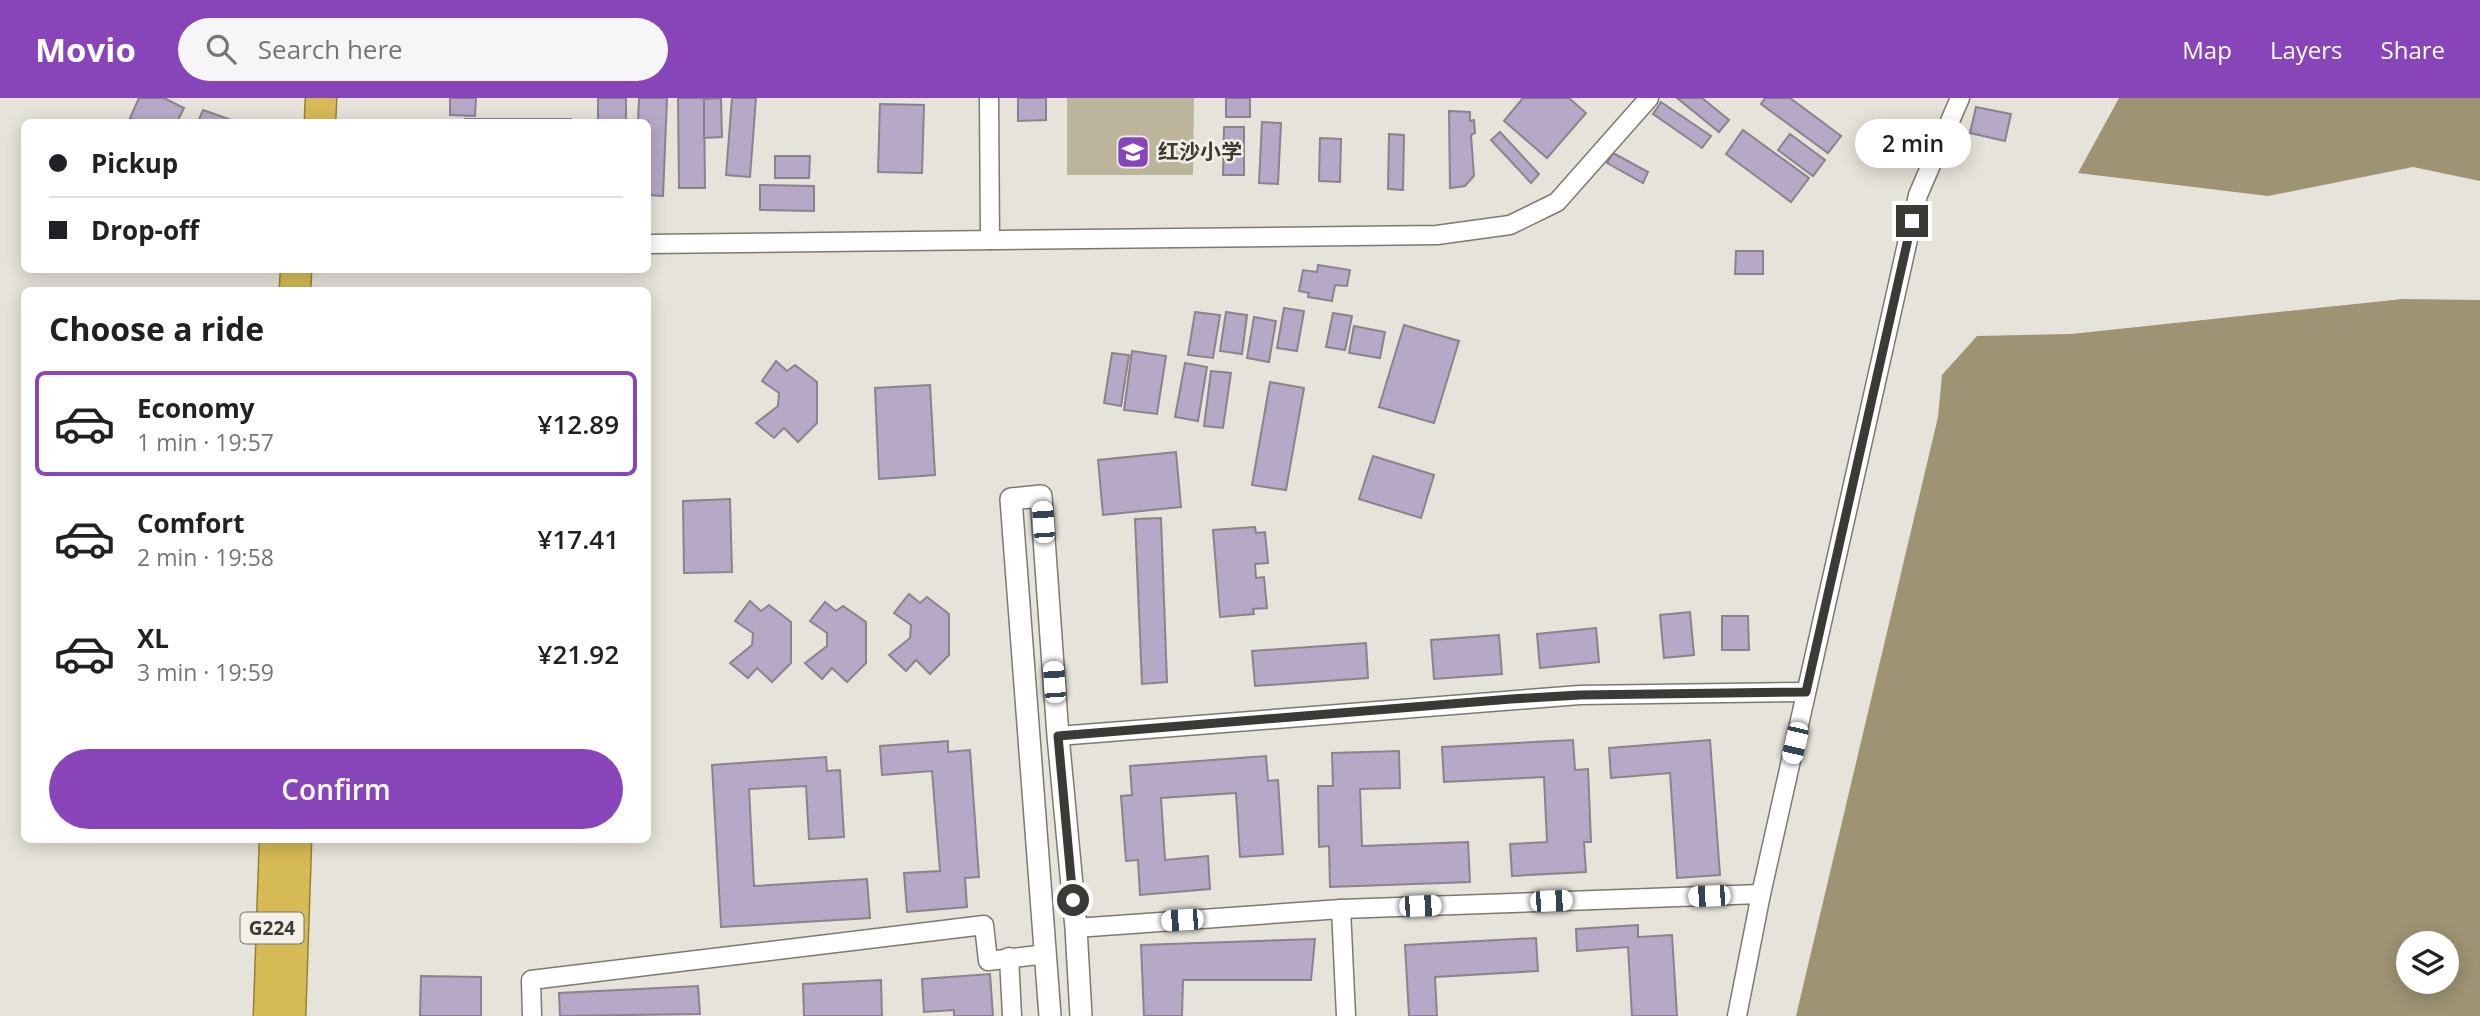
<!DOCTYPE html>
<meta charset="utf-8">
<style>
:root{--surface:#fff;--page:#f6f6f6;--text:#202124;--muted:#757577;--line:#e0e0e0;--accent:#8745b9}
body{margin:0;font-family:"Open Sans","Noto Sans SC",sans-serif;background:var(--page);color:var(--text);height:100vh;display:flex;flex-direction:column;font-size:26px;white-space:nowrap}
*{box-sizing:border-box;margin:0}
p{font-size:23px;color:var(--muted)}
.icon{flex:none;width:38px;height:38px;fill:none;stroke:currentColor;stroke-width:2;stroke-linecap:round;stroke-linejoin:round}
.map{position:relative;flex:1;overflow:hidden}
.details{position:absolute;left:21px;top:189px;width:630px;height:556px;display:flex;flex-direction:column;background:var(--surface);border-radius:10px;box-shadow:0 4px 18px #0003}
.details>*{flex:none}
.top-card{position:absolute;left:21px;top:21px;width:630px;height:154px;border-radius:10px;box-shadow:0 4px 18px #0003;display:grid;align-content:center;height:154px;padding:0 28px;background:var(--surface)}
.buttons{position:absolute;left:2396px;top:833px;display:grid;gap:14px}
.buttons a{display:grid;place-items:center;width:63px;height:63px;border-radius:50%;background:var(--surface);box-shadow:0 4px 18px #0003;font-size:35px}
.end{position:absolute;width:32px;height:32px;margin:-16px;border:9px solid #3b3a37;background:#fff;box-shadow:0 0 0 4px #fff}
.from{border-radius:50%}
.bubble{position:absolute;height:49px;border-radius:24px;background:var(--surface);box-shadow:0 4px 18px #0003;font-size:23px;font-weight:600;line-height:49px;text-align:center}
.car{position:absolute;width:21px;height:42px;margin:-21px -10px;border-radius:9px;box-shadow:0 0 5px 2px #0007;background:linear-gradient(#fff 24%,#345 0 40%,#fff 0 76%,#345 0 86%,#fff 0)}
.top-card b{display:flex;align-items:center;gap:24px;height:66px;font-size:26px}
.top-card b+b{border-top:2px solid var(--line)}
.top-card i{width:18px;height:18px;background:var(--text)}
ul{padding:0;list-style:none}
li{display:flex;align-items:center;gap:21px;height:105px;margin:0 14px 10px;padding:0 14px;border:4px solid transparent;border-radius:10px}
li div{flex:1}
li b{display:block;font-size:26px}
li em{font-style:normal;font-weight:600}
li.on{border-color:var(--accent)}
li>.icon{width:63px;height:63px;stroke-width:1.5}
h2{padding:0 28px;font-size:32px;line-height:84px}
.primary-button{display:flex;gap:14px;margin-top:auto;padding:14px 28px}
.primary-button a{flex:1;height:80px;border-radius:42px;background:var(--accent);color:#fff;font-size:28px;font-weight:600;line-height:80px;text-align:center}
header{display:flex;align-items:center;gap:42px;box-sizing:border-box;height:98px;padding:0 35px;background:var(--accent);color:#fff}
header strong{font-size:33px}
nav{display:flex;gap:38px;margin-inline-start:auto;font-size:24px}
.search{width:490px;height:63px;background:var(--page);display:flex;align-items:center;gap:18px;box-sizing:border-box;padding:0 24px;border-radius:38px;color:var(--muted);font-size:26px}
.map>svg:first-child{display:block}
.green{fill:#bcb49b}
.water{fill:#9e9373;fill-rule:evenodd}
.building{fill:#b7a8c7;stroke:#88848c;stroke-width:2}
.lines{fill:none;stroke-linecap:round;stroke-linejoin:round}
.minor-casing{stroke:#7c7971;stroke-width:21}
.tertiary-casing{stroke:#7c7971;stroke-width:24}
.trunk-casing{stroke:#99822f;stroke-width:33}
.minor{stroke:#fff;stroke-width:18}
.tertiary{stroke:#fff;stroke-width:21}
.trunk{stroke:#d6ba56;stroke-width:30}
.route{stroke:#3b3a37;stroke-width:9}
.labels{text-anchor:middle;stroke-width:5;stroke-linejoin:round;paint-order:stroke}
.shield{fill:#f3f0e7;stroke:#72716c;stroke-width:2}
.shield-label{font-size:19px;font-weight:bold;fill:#3b3a37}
.poi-label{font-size:21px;font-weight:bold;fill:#3b3a37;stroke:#f3f0e7;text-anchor:start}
</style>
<header>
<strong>Movio</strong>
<div class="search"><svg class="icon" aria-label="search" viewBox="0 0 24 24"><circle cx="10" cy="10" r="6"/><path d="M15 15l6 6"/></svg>Search here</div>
<nav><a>Map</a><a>Layers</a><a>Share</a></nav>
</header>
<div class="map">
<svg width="2480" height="918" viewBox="0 0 2480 918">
<rect width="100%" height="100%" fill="#e6e3da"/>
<polygon class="green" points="1067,0 1194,0 1193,77 1067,77"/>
<g class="water">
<polygon points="2119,0 2480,0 2480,83 2413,69 2268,98 2078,75"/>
<path d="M2403 201 2480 202V918H1796L1938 319 1942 277 1977 238 2071 236ZM2408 845H2446V884H2408Z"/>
</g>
<g class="building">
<polygon points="139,0 164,0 184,10 177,24 139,24 130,20"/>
<polygon points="450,0 476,0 475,18 450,17"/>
<rect x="598" y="0" width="28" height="24"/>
<polygon points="639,0 667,0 663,98 648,97 648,24 638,24"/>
<polygon points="678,0 704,0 705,90 679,90"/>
<polygon points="721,0 722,39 704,40 704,1"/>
<polygon points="732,0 756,0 750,79 726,77"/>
<polygon points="1018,0 1046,0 1046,22 1018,23"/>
<rect x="1226" y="0" width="24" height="19"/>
<polygon points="1523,0 1569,0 1586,15 1547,60 1504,23"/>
<polygon points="1677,0 1702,0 1729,22 1719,34"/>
<polygon points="1765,0 1790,0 1841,38 1828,55 1761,6"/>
<polygon points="1661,4 1711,38 1702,50 1653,16"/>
<polygon points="880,6 924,7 922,75 878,74"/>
<polygon points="1976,9 2011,16 2005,43 1970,35"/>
<polygon points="203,12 237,24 198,24"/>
<polygon points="1449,13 1470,14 1470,23 1474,22 1475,35 1471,37 1474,78 1465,88 1450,90"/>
<rect x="465" y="21" width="106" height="3"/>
<polygon points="1262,24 1281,25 1278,86 1259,85"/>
<polygon points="1224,29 1244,29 1244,77 1223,77"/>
<polygon points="1743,32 1809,80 1791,104 1726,56"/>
<polygon points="1500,34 1539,76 1531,85 1491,42"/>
<polygon points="1389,36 1404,37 1403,92 1388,91"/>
<polygon points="1790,36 1825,62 1813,78 1778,52"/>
<polygon points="1320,40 1341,41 1340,84 1319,83"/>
<polygon points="1613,55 1648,74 1643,85 1607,65"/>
<polygon points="775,58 810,58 809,80 775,80"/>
<polygon points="760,87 814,88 814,113 760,112"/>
<polygon points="1736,153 1763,153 1763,176 1735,176"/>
<polygon points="1318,167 1350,172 1347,188 1335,187 1332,203 1308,199 1309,195 1299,193 1303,172 1317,174"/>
<polygon points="1284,210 1304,213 1297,253 1277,250"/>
<polygon points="1195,214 1220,217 1213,260 1188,257"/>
<polygon points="1226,214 1247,217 1242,256 1220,253"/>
<polygon points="1333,215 1352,218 1345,252 1326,249"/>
<polygon points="1254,219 1276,223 1269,264 1247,260"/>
<polygon points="1404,227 1459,243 1434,325 1379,309"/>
<polygon points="1354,228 1385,234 1380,260 1349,255"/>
<polygon points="1132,253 1166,258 1157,316 1124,312"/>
<polygon points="1112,255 1129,257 1121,308 1104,305"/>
<polygon points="776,263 787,273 795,267 817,284 817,325 798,344 784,330 774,340 756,325 778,308 779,295 762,283"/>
<polygon points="1185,265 1207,269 1198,323 1175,319"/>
<polygon points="1211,273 1231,275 1223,330 1204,328"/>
<polygon points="1270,284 1304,290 1286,392 1252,387"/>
<polygon points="930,287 935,377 879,381 875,290"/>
<polygon points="1176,354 1181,409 1103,417 1098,362"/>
<polygon points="1373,358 1434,377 1421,420 1359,401"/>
<polygon points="730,401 732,474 684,475 683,403"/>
<polygon points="1161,420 1167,584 1142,586 1135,421"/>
<polygon points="1255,429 1256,435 1265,434 1268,465 1255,466 1256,480 1264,479 1267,510 1253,511 1254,516 1220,519 1213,432"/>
<polygon points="909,496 920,505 927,499 949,516 949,557 930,576 916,562 906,573 889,557 910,540 911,527 894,515"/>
<polygon points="750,503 761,513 769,507 791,524 791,565 772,584 757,570 748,580 730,565 752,547 753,535 735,523"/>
<polygon points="825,504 836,513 843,508 866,524 866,565 847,584 832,570 822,581 805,565 827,548 827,535 810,523"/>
<polygon points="1690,514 1694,557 1664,560 1660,517"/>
<polygon points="1722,518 1748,518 1749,552 1722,552"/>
<polygon points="1596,530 1599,564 1540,570 1537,536"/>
<polygon points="1499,537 1502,576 1434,581 1431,542"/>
<polygon points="1366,545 1368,580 1255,588 1252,553"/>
<polygon points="1573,642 1575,672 1588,671 1591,744 1584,744 1586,774 1512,778 1510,746 1547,744 1544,679 1444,684 1442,649"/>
<polygon points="1710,642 1720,777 1677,780 1670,675 1611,680 1609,650"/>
<polygon points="948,643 948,654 970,652 979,779 965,780 967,809 907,814 904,775 940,773 932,673 882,677 880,648"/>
<polygon points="1399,653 1400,690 1360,691 1362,748 1468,744 1470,784 1330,789 1329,748 1319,749 1318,688 1333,688 1332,655"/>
<polygon points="1266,658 1268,683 1278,682 1283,756 1240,759 1236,695 1161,700 1165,762 1208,758 1210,791 1140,797 1138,762 1126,763 1121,698 1132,697 1130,668"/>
<polygon points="826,659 827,673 840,672 844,739 809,741 806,688 749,691 754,788 867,781 870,820 721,829 712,667"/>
<polygon points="1638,827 1638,839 1672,837 1677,918 1632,918 1628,849 1577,853 1576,831"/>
<polygon points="1536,840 1538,873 1435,879 1437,918 1409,918 1405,847"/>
<polygon points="1315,841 1311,882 1183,882 1182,918 1144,918 1141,847"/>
<polygon points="990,876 993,918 954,918 954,912 924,914 922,881"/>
<polygon points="421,878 481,879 481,918 420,918"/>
<polygon points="881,882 882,918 804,918 803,886"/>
<polygon points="698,888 700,916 560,918 559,895"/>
</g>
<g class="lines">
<defs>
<g id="minor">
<polyline points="989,0 990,142"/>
<polyline points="648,146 1437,137 1510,127 1557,104 1649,0"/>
<polyline points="1058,638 1580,597 1806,594"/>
<polyline points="1341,811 1346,918"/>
<polyline points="1076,830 1341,811 1761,796"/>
<polyline points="1009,859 1012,918"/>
<polyline points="532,918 531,882 984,827 988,863 1046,856"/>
<polyline points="1737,918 1761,796 1918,97 1960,0"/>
</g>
<polyline id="tertiary" points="1050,918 1011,401 1041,398 1058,638 1076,830 1081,918"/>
<g id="trunk">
<polyline points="320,24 321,0"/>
<polyline points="295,192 296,172"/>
<polyline points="269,918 275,742"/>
<polyline points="290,918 296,742"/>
</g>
</defs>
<use href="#minor" class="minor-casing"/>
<use href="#tertiary" class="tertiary-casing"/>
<use href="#trunk" class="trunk-casing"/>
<use href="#minor" class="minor"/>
<use href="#tertiary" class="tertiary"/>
<use href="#trunk" class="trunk"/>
</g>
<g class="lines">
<polyline class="route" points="1073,802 1058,638 1511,601 1580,597 1806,594 1912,123"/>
</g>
<defs>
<symbol id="school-square" viewBox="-11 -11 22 22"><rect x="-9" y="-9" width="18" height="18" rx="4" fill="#8745b9" stroke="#f3f0e7"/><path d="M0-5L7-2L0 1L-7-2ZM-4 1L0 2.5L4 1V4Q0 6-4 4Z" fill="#fff"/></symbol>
</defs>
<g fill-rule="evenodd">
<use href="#school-square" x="1114" y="35" width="38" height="38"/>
</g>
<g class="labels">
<rect class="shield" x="240.5" y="814.5" width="63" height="31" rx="5"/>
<g class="shield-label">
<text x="272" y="837">G224</text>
</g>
<g class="poi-label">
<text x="1158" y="61">红沙小学</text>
</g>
</g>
</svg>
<div class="buttons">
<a><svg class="icon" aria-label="layers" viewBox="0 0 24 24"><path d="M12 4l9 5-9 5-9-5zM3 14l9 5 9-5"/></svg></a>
</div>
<i class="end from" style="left:1073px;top:802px"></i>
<i class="end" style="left:1912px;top:123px"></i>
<div class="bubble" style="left:1855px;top:21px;width:116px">2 min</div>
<i class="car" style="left:1043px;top:424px;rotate:356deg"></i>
<i class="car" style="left:1054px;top:584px;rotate:356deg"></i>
<i class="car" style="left:1795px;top:645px;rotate:193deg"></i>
<i class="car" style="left:1709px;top:798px;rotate:268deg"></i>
<i class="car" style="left:1551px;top:803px;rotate:88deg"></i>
<i class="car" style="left:1420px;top:808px;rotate:88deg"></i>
<i class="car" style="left:1182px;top:822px;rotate:266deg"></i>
<div class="top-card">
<b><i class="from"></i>Pickup</b>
<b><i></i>Drop-off</b>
</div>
<section class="details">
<h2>Choose a ride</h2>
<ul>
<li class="on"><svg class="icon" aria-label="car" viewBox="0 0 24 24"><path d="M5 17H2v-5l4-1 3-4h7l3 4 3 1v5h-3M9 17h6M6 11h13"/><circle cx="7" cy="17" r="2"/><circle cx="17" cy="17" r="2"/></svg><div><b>Economy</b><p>1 min · 19:57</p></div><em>¥12.89</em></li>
<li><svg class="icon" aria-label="car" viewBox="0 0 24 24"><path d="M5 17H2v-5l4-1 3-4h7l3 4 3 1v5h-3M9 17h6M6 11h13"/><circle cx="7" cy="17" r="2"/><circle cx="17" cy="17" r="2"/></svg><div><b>Comfort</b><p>2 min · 19:58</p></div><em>¥17.41</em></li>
<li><svg class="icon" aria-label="car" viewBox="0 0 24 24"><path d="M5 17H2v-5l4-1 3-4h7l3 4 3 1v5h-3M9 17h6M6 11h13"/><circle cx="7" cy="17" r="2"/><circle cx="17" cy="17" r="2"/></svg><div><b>XL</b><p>3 min · 19:59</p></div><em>¥21.92</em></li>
</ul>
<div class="primary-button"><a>Confirm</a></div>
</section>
</div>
